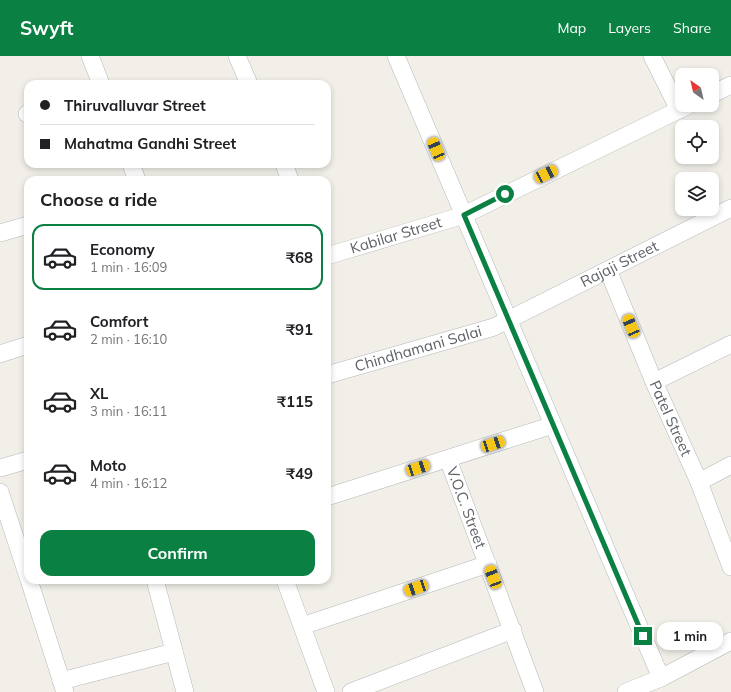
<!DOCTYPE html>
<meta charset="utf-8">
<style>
:root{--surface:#fff;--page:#f6f6f6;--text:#202124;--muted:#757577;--line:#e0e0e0;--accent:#0b8043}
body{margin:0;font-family:Mulish,sans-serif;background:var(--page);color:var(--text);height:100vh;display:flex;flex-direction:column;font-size:15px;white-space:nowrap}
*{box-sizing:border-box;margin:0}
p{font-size:13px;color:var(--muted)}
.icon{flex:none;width:22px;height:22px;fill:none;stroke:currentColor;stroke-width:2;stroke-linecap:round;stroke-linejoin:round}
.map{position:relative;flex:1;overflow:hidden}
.details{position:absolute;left:24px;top:120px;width:307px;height:408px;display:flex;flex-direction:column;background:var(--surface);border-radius:12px;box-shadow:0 2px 6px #0003}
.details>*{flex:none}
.banner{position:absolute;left:24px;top:24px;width:307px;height:88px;border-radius:12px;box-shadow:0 2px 6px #0003;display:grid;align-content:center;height:88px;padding:0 16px;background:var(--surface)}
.needle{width:26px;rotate:326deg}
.tools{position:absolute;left:675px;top:12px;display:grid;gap:8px}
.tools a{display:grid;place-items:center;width:44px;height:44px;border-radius:8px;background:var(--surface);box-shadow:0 2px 6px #0003;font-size:20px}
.end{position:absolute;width:18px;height:18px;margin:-9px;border:5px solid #0b8043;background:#fff;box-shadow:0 0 0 2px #fff}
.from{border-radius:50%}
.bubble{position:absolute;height:28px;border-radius:12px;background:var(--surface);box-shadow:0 2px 6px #0003;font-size:13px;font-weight:700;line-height:28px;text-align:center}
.car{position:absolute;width:12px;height:24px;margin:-12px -6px;border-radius:5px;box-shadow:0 0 3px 1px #0007;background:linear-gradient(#f5c518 24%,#345 0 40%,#f5c518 0 76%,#345 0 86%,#f5c518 0)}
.banner b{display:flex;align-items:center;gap:14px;height:38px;font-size:15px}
.banner b+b{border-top:1px solid var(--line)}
.banner i{width:10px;height:10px;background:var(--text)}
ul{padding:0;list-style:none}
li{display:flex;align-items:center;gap:12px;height:66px;margin:0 8px 6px;padding:0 8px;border:2px solid transparent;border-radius:12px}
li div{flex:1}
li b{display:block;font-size:15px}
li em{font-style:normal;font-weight:700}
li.current{border-color:var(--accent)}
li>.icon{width:36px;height:36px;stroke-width:1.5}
h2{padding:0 16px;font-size:18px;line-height:48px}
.primary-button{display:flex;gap:8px;margin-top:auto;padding:8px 16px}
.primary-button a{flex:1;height:46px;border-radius:12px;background:var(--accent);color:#fff;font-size:16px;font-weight:700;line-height:46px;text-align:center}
header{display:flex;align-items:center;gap:24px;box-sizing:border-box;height:56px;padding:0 20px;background:var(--accent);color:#fff}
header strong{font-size:19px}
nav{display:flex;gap:22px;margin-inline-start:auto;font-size:14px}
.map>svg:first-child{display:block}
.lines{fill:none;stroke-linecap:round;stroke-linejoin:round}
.minor-casing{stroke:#b5b8bc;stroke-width:18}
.minor{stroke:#fff;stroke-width:17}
.route{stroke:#0b8043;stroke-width:5}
.labels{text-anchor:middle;stroke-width:3;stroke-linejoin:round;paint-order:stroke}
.street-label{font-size:15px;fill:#5f6368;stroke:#fff}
</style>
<header>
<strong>Swyft</strong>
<nav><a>Map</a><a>Layers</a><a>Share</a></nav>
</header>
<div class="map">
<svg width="731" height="636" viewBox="0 0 731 636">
<rect width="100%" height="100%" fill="#f1efe8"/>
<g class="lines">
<defs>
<g id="minor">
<polyline points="90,0 101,28"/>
<polyline points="237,0 249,28"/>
<polyline points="396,0 661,622"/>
<polyline points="652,0 679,54"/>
<polyline points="712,38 731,29"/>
<polyline points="27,58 28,57"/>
<polyline points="131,108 137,124"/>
<polyline points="284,108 290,124"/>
<polyline points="0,177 28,169"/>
<path id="s1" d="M327 200 464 159 689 49"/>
<path id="s2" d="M608 214 654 326 699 426 731 511"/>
<polyline points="0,298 28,289"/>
<path id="s3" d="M327 319 494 271 731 152"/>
<polyline points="654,326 731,288"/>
<path id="s4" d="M448 403 535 636"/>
<polyline points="0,412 28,404"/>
<polyline points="699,426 731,409"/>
<polyline points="0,436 28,521"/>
<polyline points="327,441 553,369"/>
<polyline points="29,524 65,636"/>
<polyline points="155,524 185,636"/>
<polyline points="285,524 326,636"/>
<polyline points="302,570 488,508"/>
<polyline points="61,625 174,596"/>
<polyline points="351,636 513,574"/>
<polyline points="626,636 661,622 731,585"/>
</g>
</defs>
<use href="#minor" class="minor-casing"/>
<use href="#minor" class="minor"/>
</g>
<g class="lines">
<polyline class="route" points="505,138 464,159 643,580"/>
</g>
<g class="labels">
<g class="street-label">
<text dy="5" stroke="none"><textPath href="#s1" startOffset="72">Kabilar Street</textPath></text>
<text dy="5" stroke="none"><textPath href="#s3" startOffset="314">Rajaji Street</textPath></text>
<text dy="5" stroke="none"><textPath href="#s3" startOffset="95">Chindhamani Salai</textPath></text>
<text dy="5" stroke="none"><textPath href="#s2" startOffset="161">Patel Street</textPath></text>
<text dy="5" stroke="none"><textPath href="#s4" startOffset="52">V.O.C. Street</textPath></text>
</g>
</g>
</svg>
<div class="tools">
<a><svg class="needle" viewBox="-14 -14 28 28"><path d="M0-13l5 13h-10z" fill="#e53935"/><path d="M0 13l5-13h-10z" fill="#757577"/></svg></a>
<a><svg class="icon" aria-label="locate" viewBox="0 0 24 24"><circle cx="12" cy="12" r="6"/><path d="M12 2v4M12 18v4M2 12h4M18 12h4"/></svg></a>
<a><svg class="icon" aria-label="layers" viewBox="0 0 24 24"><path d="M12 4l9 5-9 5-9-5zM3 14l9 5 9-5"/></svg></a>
</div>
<i class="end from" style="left:505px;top:138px"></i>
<i class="end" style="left:643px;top:580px"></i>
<div class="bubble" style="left:657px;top:566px;width:66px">1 min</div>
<i class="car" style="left:436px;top:93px;rotate:337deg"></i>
<i class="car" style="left:546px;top:118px;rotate:64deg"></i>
<i class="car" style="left:631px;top:270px;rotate:337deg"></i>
<i class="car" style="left:493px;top:388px;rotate:72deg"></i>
<i class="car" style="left:418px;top:412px;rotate:72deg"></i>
<i class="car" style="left:493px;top:521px;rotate:339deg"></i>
<i class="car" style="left:416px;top:532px;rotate:251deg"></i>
<div class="banner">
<b><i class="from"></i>Thiruvalluvar Street</b>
<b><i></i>Mahatma Gandhi Street</b>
</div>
<section class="details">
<h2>Choose a ride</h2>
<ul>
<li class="current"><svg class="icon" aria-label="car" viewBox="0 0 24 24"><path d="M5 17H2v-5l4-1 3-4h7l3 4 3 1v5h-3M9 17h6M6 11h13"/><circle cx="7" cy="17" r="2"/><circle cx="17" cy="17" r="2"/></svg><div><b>Economy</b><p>1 min · 16:09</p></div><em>₹68</em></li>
<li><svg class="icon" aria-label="car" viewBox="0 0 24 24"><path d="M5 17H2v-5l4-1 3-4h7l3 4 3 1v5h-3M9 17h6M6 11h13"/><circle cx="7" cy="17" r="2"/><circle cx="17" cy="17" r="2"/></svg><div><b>Comfort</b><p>2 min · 16:10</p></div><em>₹91</em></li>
<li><svg class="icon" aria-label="car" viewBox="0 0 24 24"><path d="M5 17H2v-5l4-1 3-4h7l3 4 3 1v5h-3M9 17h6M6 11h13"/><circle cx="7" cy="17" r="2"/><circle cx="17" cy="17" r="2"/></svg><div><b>XL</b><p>3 min · 16:11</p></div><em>₹115</em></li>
<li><svg class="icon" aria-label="car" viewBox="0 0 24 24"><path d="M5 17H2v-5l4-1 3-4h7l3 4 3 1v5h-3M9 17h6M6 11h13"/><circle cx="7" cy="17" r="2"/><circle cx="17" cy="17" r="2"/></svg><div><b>Moto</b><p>4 min · 16:12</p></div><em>₹49</em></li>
</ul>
<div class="primary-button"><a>Confirm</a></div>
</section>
</div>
